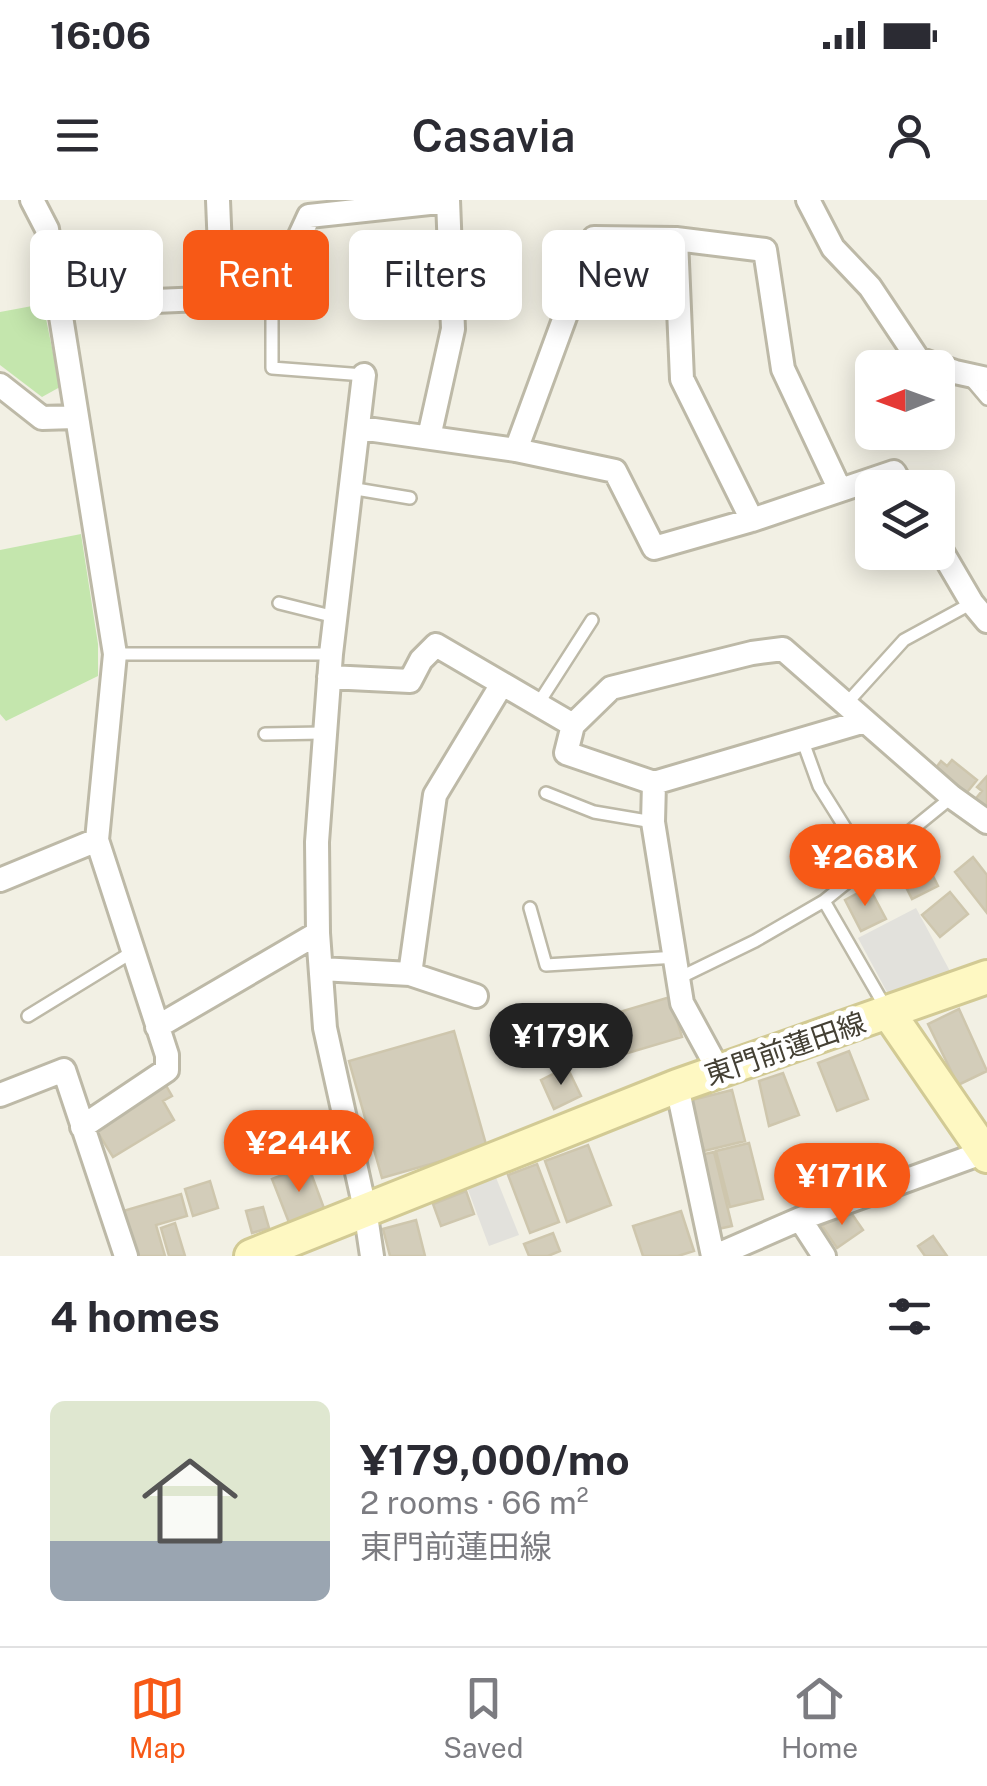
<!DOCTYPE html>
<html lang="en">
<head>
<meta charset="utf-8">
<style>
	:root { --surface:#fff; --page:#f7f7f7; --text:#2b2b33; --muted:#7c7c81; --line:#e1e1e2; --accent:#f75916 }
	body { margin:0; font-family:"Public Sans","Noto Sans JP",sans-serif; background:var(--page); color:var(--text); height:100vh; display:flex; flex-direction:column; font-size:38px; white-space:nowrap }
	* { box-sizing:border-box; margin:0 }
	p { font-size:32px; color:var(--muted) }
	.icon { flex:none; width:55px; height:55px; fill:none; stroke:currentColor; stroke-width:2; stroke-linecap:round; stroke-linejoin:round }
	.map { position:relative; height:1056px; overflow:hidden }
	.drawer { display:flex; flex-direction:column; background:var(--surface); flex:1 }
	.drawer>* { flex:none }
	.banner { position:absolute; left:30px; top:30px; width:928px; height:90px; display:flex; gap:20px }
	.needle { width:65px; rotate:269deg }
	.fabs { position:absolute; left:855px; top:150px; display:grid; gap:20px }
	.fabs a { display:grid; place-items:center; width:100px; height:100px; border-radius:15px; background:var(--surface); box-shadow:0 5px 25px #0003; font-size:50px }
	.price { position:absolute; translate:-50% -85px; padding:0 22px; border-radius:35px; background:var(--accent); color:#fff; font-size:32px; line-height:65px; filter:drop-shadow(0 2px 5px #0008) }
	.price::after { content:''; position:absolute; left:50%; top:60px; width:30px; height:22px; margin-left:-15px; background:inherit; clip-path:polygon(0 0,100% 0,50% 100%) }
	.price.on { background:#222; color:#fff }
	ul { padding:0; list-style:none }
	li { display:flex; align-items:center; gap:30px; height:250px; padding:0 50px }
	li+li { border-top:2px solid var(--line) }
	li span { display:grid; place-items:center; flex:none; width:280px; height:200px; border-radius:15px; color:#555 }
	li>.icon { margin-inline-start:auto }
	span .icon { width:120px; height:120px; fill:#fffc; stroke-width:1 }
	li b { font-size:42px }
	h2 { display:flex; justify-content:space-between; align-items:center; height:120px; padding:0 50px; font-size:42px }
	.pill { padding:0 35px; border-radius:15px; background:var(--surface); box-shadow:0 5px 25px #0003; font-size:35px; line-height:90px }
	.pill.on { background:var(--accent); color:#fff }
	.status { display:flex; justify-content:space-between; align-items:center; height:70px; padding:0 50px; background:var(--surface); direction:ltr }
	.status svg { height:28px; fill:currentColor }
	header { display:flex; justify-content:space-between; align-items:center; height:130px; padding:0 50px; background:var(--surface); font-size:45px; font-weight:600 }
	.tab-bar { display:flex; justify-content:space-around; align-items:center; height:140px; border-top:2px solid var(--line); background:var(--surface); font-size:28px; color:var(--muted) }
	.tab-bar a { display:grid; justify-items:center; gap:5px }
	.tab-bar .on { color:var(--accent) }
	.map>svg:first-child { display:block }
	.green { fill:#c4e6ad }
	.parking { fill:#e2e1dc }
	.building { fill:#d3cdba; stroke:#cec6ad; stroke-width:2.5 }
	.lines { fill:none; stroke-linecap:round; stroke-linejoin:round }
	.lane-casing { stroke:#bdb9a7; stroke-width:16 }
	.street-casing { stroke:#bdb9a7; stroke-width:28 }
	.secondary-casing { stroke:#d2ca94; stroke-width:38 }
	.lane { stroke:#fff; stroke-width:11 }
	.street { stroke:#fff; stroke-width:22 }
	.secondary { stroke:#fef8c2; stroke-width:32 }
	.labels { text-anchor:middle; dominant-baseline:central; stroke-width:10; stroke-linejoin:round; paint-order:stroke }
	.street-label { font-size:28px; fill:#444034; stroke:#fff }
</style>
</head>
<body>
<div class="status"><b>16:06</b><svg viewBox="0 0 49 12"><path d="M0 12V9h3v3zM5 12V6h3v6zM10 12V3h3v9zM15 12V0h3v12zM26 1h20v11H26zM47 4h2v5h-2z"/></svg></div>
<header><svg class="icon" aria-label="menu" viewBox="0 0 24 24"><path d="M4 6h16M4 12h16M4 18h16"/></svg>Casavia<svg class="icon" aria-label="person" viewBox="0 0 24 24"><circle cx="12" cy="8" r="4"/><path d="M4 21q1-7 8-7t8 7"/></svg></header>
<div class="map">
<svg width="987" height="1056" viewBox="0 0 987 1056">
	<rect width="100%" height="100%" fill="#f2f0e4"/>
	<path class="green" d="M43,104L60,187L42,197L0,165V112Z
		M81,334L98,444V476L6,521L0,514V350Z"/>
	<path class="parking" d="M916,708L951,773L888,794L858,738Z
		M495,975L519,1035L489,1046L467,987Z"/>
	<path class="building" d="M952,560L977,580L964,596L935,569L941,561L947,566Z
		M987,576V608L984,606L981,610L972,603L982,591L977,587Z
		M918,646L938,686L912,699L892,659Z
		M973,657L987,675V713L955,672Z
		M869,687L886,719L861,731L845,700Z
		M950,692L968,714L940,737L922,715Z
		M670,797L682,837L628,853L616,813Z
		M959,809L987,871L958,885L928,824Z
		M454,831L487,948L382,978L349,861Z
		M849,851L868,899L837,911L818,863Z
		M567,867L581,896L554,909L541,880Z
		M783,873L799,915L769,926L759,881Z
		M164,882L172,896L163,901L174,920L113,957L93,925Z
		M732,890L745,941L704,951L692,900Z
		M337,930L345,954L312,966L310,959L297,963L291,945Z
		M749,943L763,999L730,1007L716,951Z
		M588,945L611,1005L567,1022L545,961Z
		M714,952L732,1026L718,1029L700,955Z
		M537,964L559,1022L530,1033L508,975Z
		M308,965L325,1011L290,1025L272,979Z
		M810,969L811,982L799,983L797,970Z
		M210,981L218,1008L193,1016L185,989Z
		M466,991L474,1014L441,1026L433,1004Z
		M181,994L187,1016L156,1025L165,1056H136L123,1011Z
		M263,1007L269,1028L252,1033L246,1011Z
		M847,1007L863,1030L837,1048L822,1026Z
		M681,1011L694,1051L678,1056H643L633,1026Z
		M416,1020L425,1056H390L383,1029Z
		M175,1023L185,1056H169L161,1028Z
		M553,1033L560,1051L548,1056H529L524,1044Z
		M933,1036L947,1056H925L918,1046Z"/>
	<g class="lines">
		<g class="lane-casing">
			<path id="lane" d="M272,96V168L364,175
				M970,179L987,199
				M350,288L410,298
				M279,403L335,417
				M115,454H331
				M538,504L592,420
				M846,504L904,440L972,403
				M265,534L323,533
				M802,539L819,586L869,666
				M546,593L594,612L653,622
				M824,701L887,810
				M530,708L546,765L677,757
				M679,778L755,741L824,701L952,597
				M28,816L134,751"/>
		</g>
		<g class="street-casing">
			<path id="street" d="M32,0L47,29L115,454L97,640L167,855V870L82,927
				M218,0L222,99
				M808,0L833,48L870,87L918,159L955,172L987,179
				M676,39L682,179L752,320
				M60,105L272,96L309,16L448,1
				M364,175L331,454L317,642L318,733L325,828L365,1009L372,1056
				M0,185L42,218L75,217
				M360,228L516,250L615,271L654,348L752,320L894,272L903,288
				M429,237L453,129L448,0
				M516,250L594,38L676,39L765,50L783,169L840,290
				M938,345L972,403L987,421
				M329,477L410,481L421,460L436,445L573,525
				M654,583L566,553L573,525L611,488L752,453L783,449L952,597L987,622
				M0,680L97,640
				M321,769L410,774L476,796
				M410,774L435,595L502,484
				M157,827L318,733
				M719,871L682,803L653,622L654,583L865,521
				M677,886L713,1056
				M0,895L64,870L126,1056
				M800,1019L824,1056
				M715,1056L800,1019L987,951"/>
		</g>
		<g class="secondary-casing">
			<path id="secondary" d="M888,812L987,956
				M251,1056L677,886L987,777"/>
		</g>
		<use href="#lane" class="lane"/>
		<use href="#street" class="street"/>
		<use href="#secondary" class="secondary"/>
	</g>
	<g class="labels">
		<g class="street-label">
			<text transform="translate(785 848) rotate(-19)">東門前蓮田線</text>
		</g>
	</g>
</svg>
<div class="fabs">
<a><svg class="needle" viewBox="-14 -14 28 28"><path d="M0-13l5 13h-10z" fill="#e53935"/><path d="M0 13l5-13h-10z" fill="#7c7c81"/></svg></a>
<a><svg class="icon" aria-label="layers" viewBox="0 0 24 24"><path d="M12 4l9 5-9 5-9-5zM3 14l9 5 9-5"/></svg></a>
</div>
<b class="price" style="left:865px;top:709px">¥268K</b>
<b class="price on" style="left:561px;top:888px">¥179K</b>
<b class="price" style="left:299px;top:995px">¥244K</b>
<b class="price" style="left:842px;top:1028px">¥171K</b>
<div class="banner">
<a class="pill">Buy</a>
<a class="pill on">Rent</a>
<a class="pill">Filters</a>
<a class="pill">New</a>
</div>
</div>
<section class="drawer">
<h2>4 homes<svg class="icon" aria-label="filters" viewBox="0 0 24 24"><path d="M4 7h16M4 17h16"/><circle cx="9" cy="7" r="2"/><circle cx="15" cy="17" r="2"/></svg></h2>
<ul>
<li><span style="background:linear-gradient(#dfe7d0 70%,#9aa5b1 0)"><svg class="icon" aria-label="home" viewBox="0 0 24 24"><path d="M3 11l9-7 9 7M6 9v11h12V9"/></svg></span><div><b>¥179,000/mo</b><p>2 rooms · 66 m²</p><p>東門前蓮田線</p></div></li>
</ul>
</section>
<nav class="tab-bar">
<a class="on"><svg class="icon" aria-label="map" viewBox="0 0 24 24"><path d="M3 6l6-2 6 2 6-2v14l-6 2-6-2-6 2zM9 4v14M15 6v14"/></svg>Map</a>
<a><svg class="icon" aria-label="saved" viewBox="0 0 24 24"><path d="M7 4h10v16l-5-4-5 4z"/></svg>Saved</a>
<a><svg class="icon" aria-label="home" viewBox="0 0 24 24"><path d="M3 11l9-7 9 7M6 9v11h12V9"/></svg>Home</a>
</nav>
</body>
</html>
